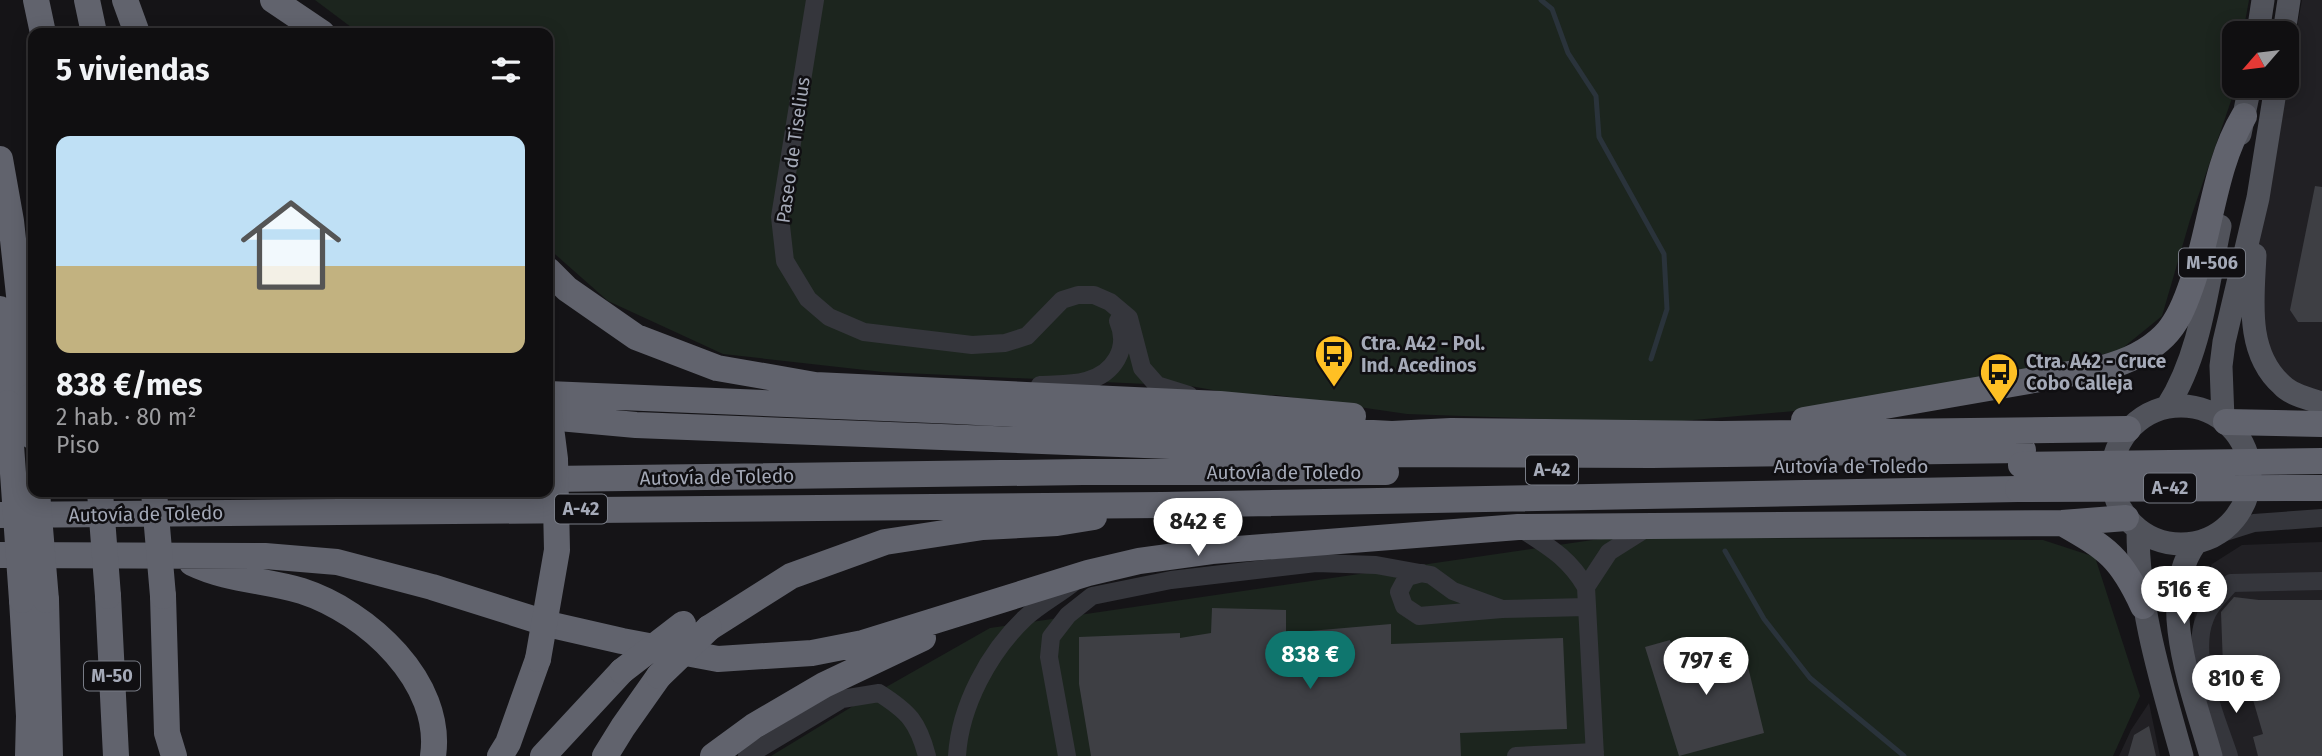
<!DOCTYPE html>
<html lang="es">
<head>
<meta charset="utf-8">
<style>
	:root { --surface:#100f11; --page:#1e1d1f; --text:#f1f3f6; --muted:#9c9c9f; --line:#302f31; --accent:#0f766e }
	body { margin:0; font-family:"Fira Sans",sans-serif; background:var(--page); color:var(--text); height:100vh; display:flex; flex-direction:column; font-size:26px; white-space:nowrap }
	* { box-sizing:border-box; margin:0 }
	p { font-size:23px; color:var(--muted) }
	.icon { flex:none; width:38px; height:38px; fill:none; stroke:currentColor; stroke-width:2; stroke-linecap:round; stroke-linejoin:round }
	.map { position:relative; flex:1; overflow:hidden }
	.drawer { position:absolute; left:28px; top:28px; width:525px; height:469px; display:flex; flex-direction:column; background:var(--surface); border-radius:14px; box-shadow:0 4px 18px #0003,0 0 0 2px var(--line) }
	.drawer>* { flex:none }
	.needle { width:46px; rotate:242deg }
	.fabs { position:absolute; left:2222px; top:21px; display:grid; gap:14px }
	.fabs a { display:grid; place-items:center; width:77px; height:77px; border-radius:14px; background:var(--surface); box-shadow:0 4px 18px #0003,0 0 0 2px var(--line); font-size:35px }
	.price { position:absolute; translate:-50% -60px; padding:0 16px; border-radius:24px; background:#fff; color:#222; font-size:23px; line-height:46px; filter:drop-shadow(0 2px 4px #0008) }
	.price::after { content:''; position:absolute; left:50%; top:42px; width:21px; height:16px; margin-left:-10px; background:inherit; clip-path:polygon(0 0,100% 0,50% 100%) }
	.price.on { background:var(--accent); color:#fff }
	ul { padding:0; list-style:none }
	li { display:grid; align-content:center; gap:14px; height:371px; padding:0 28px }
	li span { display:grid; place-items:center; height:217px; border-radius:14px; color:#555 }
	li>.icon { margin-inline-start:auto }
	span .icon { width:126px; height:126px; fill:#fffc; stroke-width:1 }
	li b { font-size:30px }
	h2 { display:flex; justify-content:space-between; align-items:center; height:84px; padding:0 28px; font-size:30px }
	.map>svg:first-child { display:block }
	.built { fill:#212024 }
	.green { fill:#1c251e }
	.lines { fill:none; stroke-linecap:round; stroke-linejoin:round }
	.stream { stroke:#2a333b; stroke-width:5 }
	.building { fill:#3e3f44 }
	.minor { stroke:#35363c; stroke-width:18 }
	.major { stroke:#51535b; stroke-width:23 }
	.highway { stroke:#61636d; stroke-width:26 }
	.highway-bridge { stroke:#61636d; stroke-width:26 }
	.labels { text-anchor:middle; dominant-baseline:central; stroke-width:5; stroke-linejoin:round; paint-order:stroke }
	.shield { fill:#100f12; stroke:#787c86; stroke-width:2 }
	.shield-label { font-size:18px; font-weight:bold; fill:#a5aab8 }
	.street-label { font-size:19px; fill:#a5aab8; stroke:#100f12 }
	.poi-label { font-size:19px; font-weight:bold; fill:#a5aab8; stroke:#100f12; text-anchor:start }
</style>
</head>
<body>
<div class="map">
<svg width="2322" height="756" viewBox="0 0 2322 756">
	<rect width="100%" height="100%" fill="#151417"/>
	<path class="built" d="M2302,0H2322V403H2302L2243,322Z
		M2322,542V756H2222L2191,655L2197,587L2212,564L2242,545Z
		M2149,703L2160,756H2119L2131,730Z"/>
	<path class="green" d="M315,0H2249L2243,33H2235V82L2232,98L2190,220L2162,316L2119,351L1818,409L1660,423L1407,414L1276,395L1247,396L1190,386L883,372L723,354L608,301L548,248V33H359Z
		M1613,537L2043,540L2095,557L2140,696L2113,756H771L858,703L990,628Z"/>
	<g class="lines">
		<path class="stream" d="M1541,0L1552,9L1568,53L1596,96L1599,137L1664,254L1667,309L1651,359
			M1725,551L1764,619L1810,678L1904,756"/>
	</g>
	<path class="building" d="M2315,186L2322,187V322H2298L2290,310Z
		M2234,597L2259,600H2322V756H2258L2253,737L2263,734L2251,693H2224L2221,612Z
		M1212,608L1286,610V633L1391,624V644L1563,638L1567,729L1460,733L1461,756H1091L1079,684V637L1180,633V638L1211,633Z
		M1670,640L1677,665L1742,642L1764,733L1679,756L1645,647Z
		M2149,726L2156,756H2128L2134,735Z"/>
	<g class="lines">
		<path class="minor" d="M815,0L780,217L785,261L808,299L829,317L864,332L972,345L1005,343L1027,336L1062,300L1078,295H1094L1110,302L1129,318L1142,368L1157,385L1189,395
			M1040,385C1055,384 1072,385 1086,381C1114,374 1130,348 1118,321
			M1520,528C1549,547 1568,557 1586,587L1595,756
			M2216,535L2254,523L2322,518
			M1422,573L1407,577L1399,592L1404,606L1419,616L1502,609L1586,607
			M1586,587L1609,552L1647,528
			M747,756L842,699L879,693C909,712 918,722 927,756
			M957,756C960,706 989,652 1025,618C1039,605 1058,595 1073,583
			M1067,756L1049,657L1051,637L1068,615L1092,596L1171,580L1316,563L1376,565L1431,575L1453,591L1502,609
			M1516,756L1595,752
			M2229,756C2216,717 2189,657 2205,618C2209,605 2223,593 2231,583L2322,581"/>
		<path class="major" d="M2258,33L2263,0
			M2284,33L2289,0
			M2240,134L2250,86
			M2255,255C2253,299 2245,352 2282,385C2291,395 2309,399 2322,403
			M2112 475a69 69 0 1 1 138 0a69 69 0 1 1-138 0Z
			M2167,407C2201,354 2207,287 2220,226
			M2223,419L2221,366L2224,342L2258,198L2276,86
			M2138,530C2138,608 2161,681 2182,756
			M2195,544C2155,600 2194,695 2211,756"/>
		<path class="highway" d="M36,0L43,33
			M87,0L94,33
			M125,0L137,33
			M273,0L322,33
			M0,159L11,221L30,397
			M548,270L567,289L636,337L717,368L815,385L1220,404L1353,416
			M0,309L8,403
			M548,394L957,411L1392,434L1451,431L1721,434L2128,429
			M548,417L636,425L1375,454L1652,455L2023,450
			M1804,420L2103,368C2126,362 2147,353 2164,336C2177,323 2184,306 2190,289C2211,233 2213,168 2244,116
			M2226,422L2322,424
			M548,479L1083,472H1386
			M0,515L1162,505L2018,489
			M2062,523C2108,549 2121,558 2143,606
			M0,555L265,556L337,562L432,587L552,625L622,641L718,659L812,653L863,643L1088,573L1139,561L1212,551L1518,527L2062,523L2126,518
			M192,563C227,580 266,580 302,591C367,612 444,682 433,756
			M108,596L116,756
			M163,596L167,733L174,756
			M22,600L29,716L28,756
			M46,600L50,756
			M709,628L791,576L885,542L983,527L1057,523L1094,517
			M500,756L508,743L538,659
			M543,756L622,671
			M605,756L623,727L659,676
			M713,756L754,726L824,685L923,638"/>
		<path class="highway-bridge" d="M30,397L33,437
			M8,403L22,600
			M2021,465L2322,461
			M2018,489L2322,488
			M37,492L46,600
			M100,492L108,596
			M154,492L163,596
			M538,659L557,550L555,459L548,404
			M622,671L683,624
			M659,676L709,628"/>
	</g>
	<defs>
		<g id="bus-pin" transform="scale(2.0125)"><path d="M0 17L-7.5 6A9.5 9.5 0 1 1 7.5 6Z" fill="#ffc024" stroke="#100f12"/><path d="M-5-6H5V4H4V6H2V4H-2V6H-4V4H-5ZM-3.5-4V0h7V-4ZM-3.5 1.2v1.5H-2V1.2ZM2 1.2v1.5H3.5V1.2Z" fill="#111"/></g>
	</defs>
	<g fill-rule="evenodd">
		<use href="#bus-pin" x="1334" y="354"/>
		<use href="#bus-pin" x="1999" y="372"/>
	</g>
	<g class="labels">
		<g class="shield">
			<rect x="2179" y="248.5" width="66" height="29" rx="5"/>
			<rect x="1526" y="455.5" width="52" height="29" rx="5"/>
			<rect x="2144" y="473.5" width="52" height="29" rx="5"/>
			<rect x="555" y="494.5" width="52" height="29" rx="5"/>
			<rect x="84" y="661.5" width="56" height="29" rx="5"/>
		</g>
		<g class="shield-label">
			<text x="2212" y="263">M-506</text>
			<text x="1552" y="470">A-42</text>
			<text x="2170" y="488">A-42</text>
			<text x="581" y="509">A-42</text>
			<text x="112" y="676">M-50</text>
		</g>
		<g class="street-label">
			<text transform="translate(793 150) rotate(-82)">Paseo de Tiselius</text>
			<text x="1851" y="466">Autovía de Toledo</text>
			<text x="1284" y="472">Autovía de Toledo</text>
			<text transform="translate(717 477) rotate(-1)">Autovía de Toledo</text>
			<text transform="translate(146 514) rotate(-1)">Autovía de Toledo</text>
		</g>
		<g class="poi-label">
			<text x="1361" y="343">Ctra. A42 - Pol.<tspan x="1361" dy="22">Ind. Acedinos</tspan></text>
			<text x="2026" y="361">Ctra. A42 - Cruce<tspan x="2026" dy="22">Cobo Calleja</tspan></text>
		</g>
	</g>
</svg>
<div class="fabs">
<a><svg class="needle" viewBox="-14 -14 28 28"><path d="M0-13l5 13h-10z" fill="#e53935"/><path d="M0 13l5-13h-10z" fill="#9c9c9f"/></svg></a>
</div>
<b class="price" style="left:1198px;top:558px">842 €</b>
<b class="price" style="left:2184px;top:626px">516 €</b>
<b class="price on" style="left:1310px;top:691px">838 €</b>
<b class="price" style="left:1706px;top:697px">797 €</b>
<b class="price" style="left:2236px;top:715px">810 €</b>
<section class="drawer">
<h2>5 viviendas<svg class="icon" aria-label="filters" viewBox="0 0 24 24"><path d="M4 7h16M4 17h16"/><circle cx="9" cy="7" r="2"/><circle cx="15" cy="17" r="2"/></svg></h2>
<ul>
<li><span style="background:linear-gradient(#bfe0f5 60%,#c2b280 0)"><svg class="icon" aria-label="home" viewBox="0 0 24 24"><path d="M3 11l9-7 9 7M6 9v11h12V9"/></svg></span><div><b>838 €/mes</b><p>2 hab. · 80 m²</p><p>Piso</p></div></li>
</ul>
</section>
</div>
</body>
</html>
